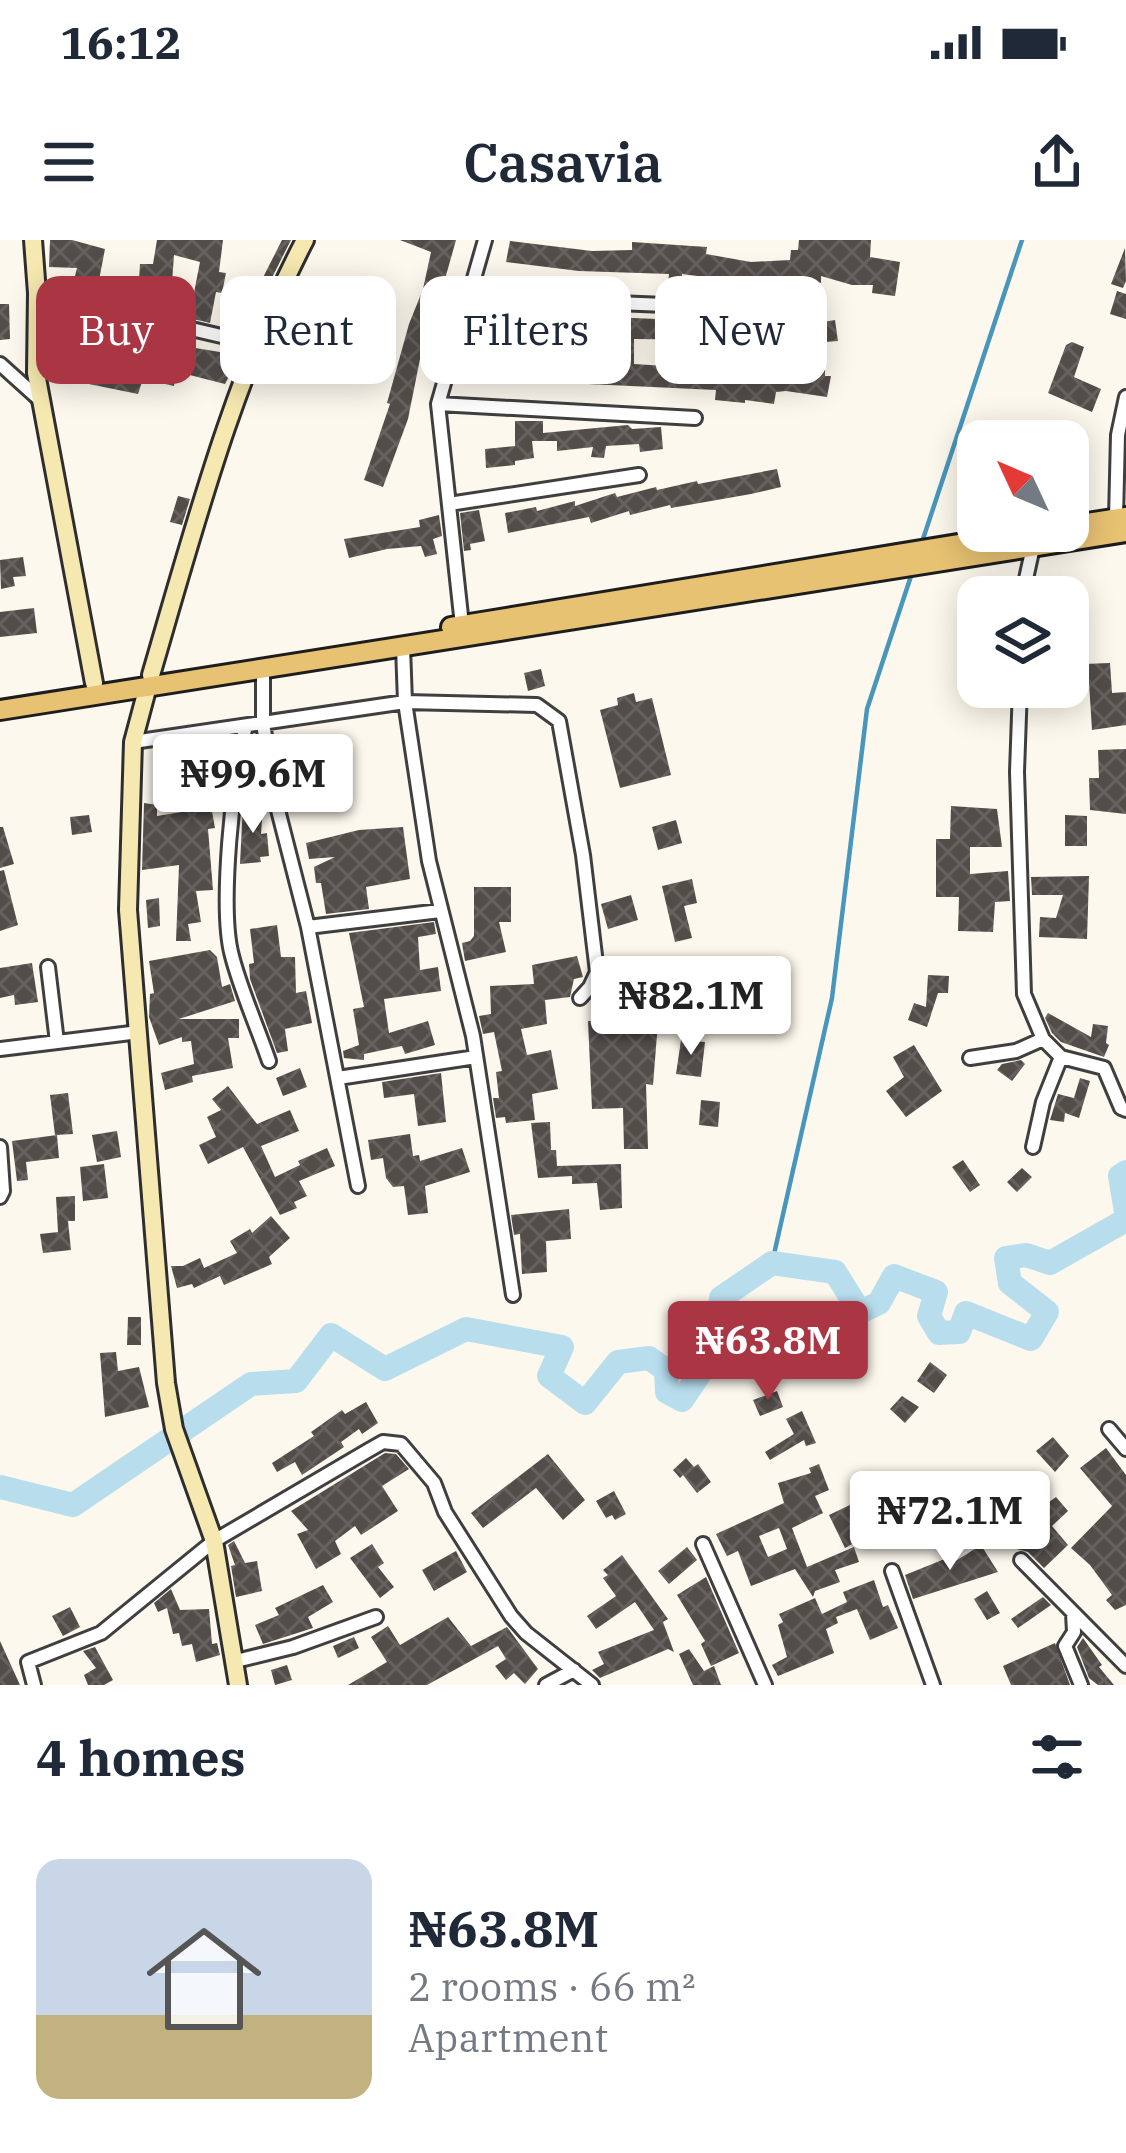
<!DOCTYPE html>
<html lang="en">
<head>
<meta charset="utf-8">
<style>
	:root { --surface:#fff; --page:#f6f6f7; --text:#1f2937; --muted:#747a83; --accent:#aa3644 }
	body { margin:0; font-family:"IBM Plex Serif",serif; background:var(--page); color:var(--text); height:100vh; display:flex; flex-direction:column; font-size:45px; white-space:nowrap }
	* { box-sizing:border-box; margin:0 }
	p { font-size:39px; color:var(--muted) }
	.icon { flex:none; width:66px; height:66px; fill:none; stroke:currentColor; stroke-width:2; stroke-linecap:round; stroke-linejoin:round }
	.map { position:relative; height:1445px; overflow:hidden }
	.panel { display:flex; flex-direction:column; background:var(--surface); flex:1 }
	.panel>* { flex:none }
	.guide { position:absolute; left:36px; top:36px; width:1056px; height:108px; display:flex; gap:24px }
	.needle { width:78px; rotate:314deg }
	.controls { position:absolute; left:957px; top:180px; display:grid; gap:24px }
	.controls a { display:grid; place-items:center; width:132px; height:132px; border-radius:24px; background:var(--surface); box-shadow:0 6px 30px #0003; font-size:60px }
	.price { position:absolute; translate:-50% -102px; padding:0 27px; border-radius:12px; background:#fff; color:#222; font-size:39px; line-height:78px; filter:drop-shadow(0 3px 6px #0008) }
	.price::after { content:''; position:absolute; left:50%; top:72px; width:36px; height:27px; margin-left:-18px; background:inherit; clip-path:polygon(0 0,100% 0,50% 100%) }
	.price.active { background:var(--accent); color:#fff }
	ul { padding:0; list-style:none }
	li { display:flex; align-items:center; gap:36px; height:300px; padding:0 36px }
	li span { display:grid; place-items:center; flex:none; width:336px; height:240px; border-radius:24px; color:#555 }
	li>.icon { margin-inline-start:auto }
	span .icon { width:144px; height:144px; fill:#fffc; stroke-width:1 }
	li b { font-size:51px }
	h2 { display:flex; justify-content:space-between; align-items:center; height:144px; padding:0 36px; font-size:51px }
	.tag { padding:0 42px; border-radius:24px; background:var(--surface); box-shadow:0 6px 30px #0003; font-size:42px; line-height:108px }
	.tag.active { background:var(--accent); color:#fff }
	.status { display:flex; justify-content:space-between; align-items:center; height:84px; padding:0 60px; background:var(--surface); direction:ltr }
	.status svg { height:33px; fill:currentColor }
	header { display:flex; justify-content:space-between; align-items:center; height:156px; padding:0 36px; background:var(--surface); font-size:54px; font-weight:600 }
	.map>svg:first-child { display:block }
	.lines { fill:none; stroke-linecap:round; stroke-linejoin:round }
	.stream { stroke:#4896bb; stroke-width:4.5 }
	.river { stroke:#b8deee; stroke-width:24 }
	.building { fill:url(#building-cross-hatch); fill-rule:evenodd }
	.street-casing { stroke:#3f3f3f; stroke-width:18 }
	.secondary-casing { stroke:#2e2e2e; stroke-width:22 }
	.primary-casing { stroke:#1d1d1d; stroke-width:24 }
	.street { stroke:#fff; stroke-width:12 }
	.secondary { stroke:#f5e8b0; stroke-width:16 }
	.primary { stroke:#e7c273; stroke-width:18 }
</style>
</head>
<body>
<div class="status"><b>16:12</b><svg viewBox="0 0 49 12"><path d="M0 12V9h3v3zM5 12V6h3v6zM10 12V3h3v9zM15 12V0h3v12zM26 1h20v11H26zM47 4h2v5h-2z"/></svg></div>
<header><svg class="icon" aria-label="menu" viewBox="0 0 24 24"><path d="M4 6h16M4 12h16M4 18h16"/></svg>Casavia<svg class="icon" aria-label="share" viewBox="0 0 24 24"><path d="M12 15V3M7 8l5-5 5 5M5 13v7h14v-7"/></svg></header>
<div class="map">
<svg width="1126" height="1445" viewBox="0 0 1126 1445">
	<defs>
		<pattern id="building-cross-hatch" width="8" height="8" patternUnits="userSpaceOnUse" patternTransform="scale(3)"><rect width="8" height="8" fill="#534d4a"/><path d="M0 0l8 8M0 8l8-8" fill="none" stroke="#676260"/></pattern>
	</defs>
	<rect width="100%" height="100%" fill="#fdf8ed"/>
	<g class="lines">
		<path class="stream" d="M922,302L1022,0
			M772,1023L832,758L867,469L913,330"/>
		<path class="river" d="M1126,932L1120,936L1126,972
			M0,1247L73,1265L251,1144L296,1141L331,1095L385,1129L466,1089L562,1107L549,1136L585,1163L618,1122L649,1118L666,1130L667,1152L682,1160L717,1108L721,1058L772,1023L835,1032L860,1072L879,1063L894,1036L936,1052L929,1076L939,1093L959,1092L966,1073L1031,1099L1047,1072L1010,1043L1006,1018L1026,1015L1050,1023L1126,980"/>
	</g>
	<path class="building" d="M50,0H72L105,9L99,40L75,36L77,28L49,27Z
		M157,0H223L219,32L226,33L222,53L216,52L210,83L189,78L200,22L174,15L171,56L138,55L140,24H153Z
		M282,0H291L247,87L240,83Z
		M400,0H456L438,64L424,99L408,179L383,247L364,240L390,164L387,163L409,84L423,49L431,12Z
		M799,0H871L870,17L900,22L895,56L872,53L873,45H852L821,36V43L751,42V36L729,40L682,34L681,45H668L669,34L579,31L506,22L510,1L592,11L632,10V2L707,7L706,14L751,22L790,20L791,10H798Z
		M1125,8L1126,41L1123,48L1111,44Z
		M1117,51L1126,54V79L1110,74Z
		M0,64H9L10,99L0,100Z
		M480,72L757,83L797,81V86L835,80L838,101L825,102V136H831L827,157L786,151L776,152L774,164L745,160V163L715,160L716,150L502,140L473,135ZM492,93L519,95V119L490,116ZM532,95H559V120L532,119ZM634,99L718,100L716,129L634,124Z
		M88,80L87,88L118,91L117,98L153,109L155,100L169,103L167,133L176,134L174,146L143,139L138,154L79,142L81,125L73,124L76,108L71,107L67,81Z
		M1072,102L1084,107L1074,137L1101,149L1092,172L1048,153L1066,105Z
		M183,106L226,113L228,109L240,115L225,144L178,132Z
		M515,181H543V193L628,185L632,189L661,187L663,209L640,212L639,204L606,206L604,218L591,217L593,207L557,211V201H532L534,218L515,221V225L486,228L485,209L515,206Z
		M777,229L781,247L751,254L671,268L670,265L630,275L629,271L591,283L589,277L508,293L505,273L536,267L537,271L575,261V266L615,253L617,257L656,247L657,250L697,241L698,244Z
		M178,256L190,259L182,285L170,282Z
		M479,270L485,301L470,304L471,310L464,311L460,273Z
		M439,275L442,296L433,299L437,314L425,317L421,306L387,309L349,318L344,299L420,287L419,280Z
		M23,317L26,336L13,337L15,346L1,349L0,320Z
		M34,368L37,393L0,397V372Z
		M1080,380L1083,424L1110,423L1112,453L1126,452V485L1092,490L1089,443L1068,444V382Z
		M541,429L545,446L528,451L524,433Z
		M634,453L636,462L652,458L671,535L620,548L600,470L618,465L617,458Z
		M324,494L329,517L304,523L301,510L309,508L307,498Z
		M1126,509V574L1090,570L1089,538H1099L1098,510Z
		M200,510H226L221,561L210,560L215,588L208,589L213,650L196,651L201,682L188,684L191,701H176L179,625L142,630L144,563L157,565V576L194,570Z
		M243,564L263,566L261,594L267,593L269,616L260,617L261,622L240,624Z
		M951,566L997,569L1002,607H970V634L1008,631L1010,661L995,662L993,692L958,691L959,657H936V599H950Z
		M89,575L92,592L72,595L70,577Z
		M1065,575L1087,576V606H1065Z
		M676,580L682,603L658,610L652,587Z
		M0,587H3L14,624L0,628Z
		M403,587L410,639L366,647L369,669L326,674L321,643H316L314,627L335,617L309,619L306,603L359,590Z
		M4,630L18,685L0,691V631Z
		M1089,636L1087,699L1039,697L1040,677L1056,678L1063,655H1032L1031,637Z
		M692,639L697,663L684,666L692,698L675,702L662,646Z
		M474,647H511V682H499L506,712L465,721L462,703L470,701L474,696Z
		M631,655L638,680L608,689L601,664Z
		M159,658L160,686L148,688L146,660Z
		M434,682L436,694L418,697L420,730L438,727L441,751L384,759L389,793L428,781L435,805L405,814L402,806L364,814V820L344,818L343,811L359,805L353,769L364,767L349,693Z
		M277,685L281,717H295L296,753L306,751L312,783L285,789L288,811L277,813L250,739L249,724L254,723L250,689Z
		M210,710L217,717L222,747L230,744L235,761L179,779H239V798H228L233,828L192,836L193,842L165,850L161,833L194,824L191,801L182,802V797L159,805L149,777L150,754L154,753L149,721Z
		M577,716L583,737L574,739L570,757L545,760L547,784L521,789L527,815L551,810L558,849L532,854L535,880L506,883L505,877L496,878L493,858H499L496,832L502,831L494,792L483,794L479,776L491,774L490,746L534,744L532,725Z
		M32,723L38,762L15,765L14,755L0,758V728Z
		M928,735L949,736L948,753H938L927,787L908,780L914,763L926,767Z
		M617,737H654L653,782H658L653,845L646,844L648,909H624L623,868L592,869L588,781L616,780Z
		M1048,773L1091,797L1093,784L1108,786L1106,803L1109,805L1104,817L1061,802L1052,793L1045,778Z
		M681,800L705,802L701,837L676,834Z
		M914,805L942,851L906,877L886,851L904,837L893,817Z
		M1021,820L1025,824L1012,841L997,830L1002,824Z
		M300,828L307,847L283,856L276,838Z
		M441,833L446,882L418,886L414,854L384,858L382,842Z
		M1080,838L1090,841L1079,878L1065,873L1064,882L1050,880L1058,854L1074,858Z
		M228,846L257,884L290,870L299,891L261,906L275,937L300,925L298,921L327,908L335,926L299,941L307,956L294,962L297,968L280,975L243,907L208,924L199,905L216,897L207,877L221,870L212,859Z
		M68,853L73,894L55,895L50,855Z
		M701,860L720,862L718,887L699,885Z
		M550,882L551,910H556L557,926L621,924L622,968L600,970L597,943L572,944V936L538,938L531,883Z
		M117,891L121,917L97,922L92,895Z
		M410,894L413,916L419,915L420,921L462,908L470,932L425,946L428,973L408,975L404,946L393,947L386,938L383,918L371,920L368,900Z
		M57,895L59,918L26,922L28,940L17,941L12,901Z
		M963,920L980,945L970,952L952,927Z
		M104,924L108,958L83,961L80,927Z
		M1022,928L1032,937L1017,952L1007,942Z
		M75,956V981H68L71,1010L43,1013L40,994L58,992L56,957Z
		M569,969L571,999L546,1001L547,1032L522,1034L520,994L514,995L511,975Z
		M271,976L290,998L269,1017L272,1024L224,1045L220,1036L194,1048L192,1044L177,1048L171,1026H183L200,1018L204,1028L237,1013L230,1001L250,989L252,993Z
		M128,1077H141V1105H127Z
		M116,1112L118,1131L139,1127L149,1167L105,1177L100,1113Z
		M930,1122L947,1135L934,1153L917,1141Z
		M777,1151L783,1167L760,1176L753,1160Z
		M902,1156L919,1167L905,1183L890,1169Z
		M366,1162L378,1183L362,1194L359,1189L341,1202L344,1207L302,1235L295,1222L277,1232L272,1223L314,1196L311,1192L342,1170L345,1174Z
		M802,1171L816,1203L806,1206L804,1200L770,1220L765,1212L794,1194L786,1179Z
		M1053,1197L1069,1216L1055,1232L1036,1211Z
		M1106,1208L1126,1235V1365L1115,1370L1106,1360L1112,1355L1090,1325L1071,1308L1112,1266L1080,1228Z
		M385,1213L396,1214L409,1229L382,1246L398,1271L361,1295L355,1286L335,1301L341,1314L316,1329L297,1294L308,1290L291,1271Z
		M548,1214L585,1260L563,1280L536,1248L483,1288L471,1273Z
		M686,1218L694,1227L698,1224L711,1242L697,1253L683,1235L680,1238L673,1230Z
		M819,1224L829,1250L815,1256L823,1273L792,1288L807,1327L854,1307L859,1322L835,1330L840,1342L815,1351L813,1357L795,1329L751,1346L738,1311L727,1316L716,1294L784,1263L778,1243L811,1233L809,1228ZM779,1288L787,1309L768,1317L759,1296Z
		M614,1251L626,1274L615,1280L612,1275L606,1278L596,1261Z
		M1056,1257L1068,1271L1052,1286L1068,1305L1044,1328L1028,1312L1016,1309L1000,1289L1012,1279L1017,1285Z
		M854,1263L866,1289L855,1294L858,1301L845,1308L829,1275Z
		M234,1301L245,1323L257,1321L262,1351L236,1357L231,1326L235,1325L228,1305Z
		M372,1304L384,1323L378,1327L394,1347L380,1358L350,1318Z
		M981,1305L998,1332L913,1359L905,1335L952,1316L954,1322Z
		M687,1307L697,1320L669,1344L658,1331Z
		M456,1311L467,1332L434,1351L422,1330Z
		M622,1315L668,1379L663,1382L674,1412L668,1409L600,1438L592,1430L604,1424L598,1412L654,1390L635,1362L596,1389L587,1376L616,1356L603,1338L608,1335L603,1330Z
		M706,1337L739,1413L711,1426L701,1404L705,1401L677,1355Z
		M874,1340L883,1367L888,1365L898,1388L870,1400L857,1369L836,1377L838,1383L826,1389L834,1413L778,1436L772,1425L787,1417L778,1385L783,1382L779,1374L815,1358L822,1374L847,1362L843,1352Z
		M323,1345L333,1362L308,1377L313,1388L263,1404L255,1385L279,1375L275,1368Z
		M171,1349L180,1370L209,1369L212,1404L217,1403L220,1415L196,1422L192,1404L182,1406L179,1393L173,1394L167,1368L158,1372L154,1363Z
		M987,1351L1000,1373L987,1380L974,1359Z
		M1043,1357L1051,1365L1018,1388L1011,1379Z
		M70,1367L80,1387L63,1396L52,1376Z
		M448,1377L471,1406L507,1387L538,1429L525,1444L514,1433L506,1440L495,1426L506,1419L498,1406L427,1445H348L387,1422L371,1397L388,1386L400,1405Z
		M354,1397L359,1408L338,1418L333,1406Z
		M1083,1398L1102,1425L1099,1427L1114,1445H1098L1089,1438L1077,1407Z
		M0,1401L20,1445H0Z
		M1055,1403L1070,1445H1011L1003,1426Z
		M95,1407L113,1440L104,1445H88L84,1435L96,1428L83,1411Z
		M689,1409L704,1431L714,1426L721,1445H693L679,1414Z
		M287,1425L292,1440L275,1445L271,1430Z"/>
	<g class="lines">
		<g class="street-casing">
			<path id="street" d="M470,51L616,63L791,70
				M37,53L260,105
				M0,124L39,159
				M438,164L695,178
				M449,264L639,235
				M1116,278L1118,195L1126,157
				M1022,357L1033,307
				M462,385L438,164L485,0
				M403,407L405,462L429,621L473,796L513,1055
				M263,428V484L277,566L308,687L358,946
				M1020,447L1017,532L1024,754L1043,799L1061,817L1043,862L1033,907
				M246,486C233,534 219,669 232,716C241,751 257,786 269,821
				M133,502L405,462L537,465L559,481L583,615L597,732L590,747L580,758
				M308,687L440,671
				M48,727L57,802
				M0,809L139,792
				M1061,817L1104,828L1121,868L1126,870
				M970,818L1016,811L1043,799
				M338,838L476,817
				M0,907L3,951L0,957
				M1109,1189L1126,1209
				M703,1304L765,1445
				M1021,1320L1126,1426
				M892,1331L933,1445
				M1073,1373L1074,1392L1065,1406L1081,1445
				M236,1421L293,1407L376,1377
				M34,1445L28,1422L101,1393L214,1301L369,1210L383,1202L401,1204L434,1243L445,1272L511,1376L526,1393L592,1445
				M546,1445L574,1430"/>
		</g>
		<g class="secondary-casing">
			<path id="secondary" d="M33,0L37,53L36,133L94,443
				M151,435C194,288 234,136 305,0
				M148,446L133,502L128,670L166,1143L174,1189L214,1301L238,1445"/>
		</g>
		<g class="primary-casing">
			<path id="primary" d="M1068,286L1126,277
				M451,387L1038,291
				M0,470L1126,292"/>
		</g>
		<use href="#street" class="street"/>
		<use href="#secondary" class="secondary"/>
		<use href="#primary" class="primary"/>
	</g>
</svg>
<div class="controls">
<a><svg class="needle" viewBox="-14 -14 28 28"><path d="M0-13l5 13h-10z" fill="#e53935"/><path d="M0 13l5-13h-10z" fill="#747a83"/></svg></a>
<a><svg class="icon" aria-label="layers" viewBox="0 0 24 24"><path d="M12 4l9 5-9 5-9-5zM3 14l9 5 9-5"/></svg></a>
</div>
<b class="price" style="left:253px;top:596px">₦99.6M</b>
<b class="price" style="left:691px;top:818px">₦82.1M</b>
<b class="price active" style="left:768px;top:1163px">₦63.8M</b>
<b class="price" style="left:950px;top:1333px">₦72.1M</b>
<div class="guide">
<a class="tag active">Buy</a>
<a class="tag">Rent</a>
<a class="tag">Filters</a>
<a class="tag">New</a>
</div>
</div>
<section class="panel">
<h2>4 homes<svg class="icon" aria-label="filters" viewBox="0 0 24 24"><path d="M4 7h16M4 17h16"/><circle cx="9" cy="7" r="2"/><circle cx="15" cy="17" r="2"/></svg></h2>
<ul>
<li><span style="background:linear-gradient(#c9d6e8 65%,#c2b280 0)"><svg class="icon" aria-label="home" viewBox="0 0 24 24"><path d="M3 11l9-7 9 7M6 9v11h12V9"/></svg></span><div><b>₦63.8M</b><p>2 rooms · 66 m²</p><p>Apartment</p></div></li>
</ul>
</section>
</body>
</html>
